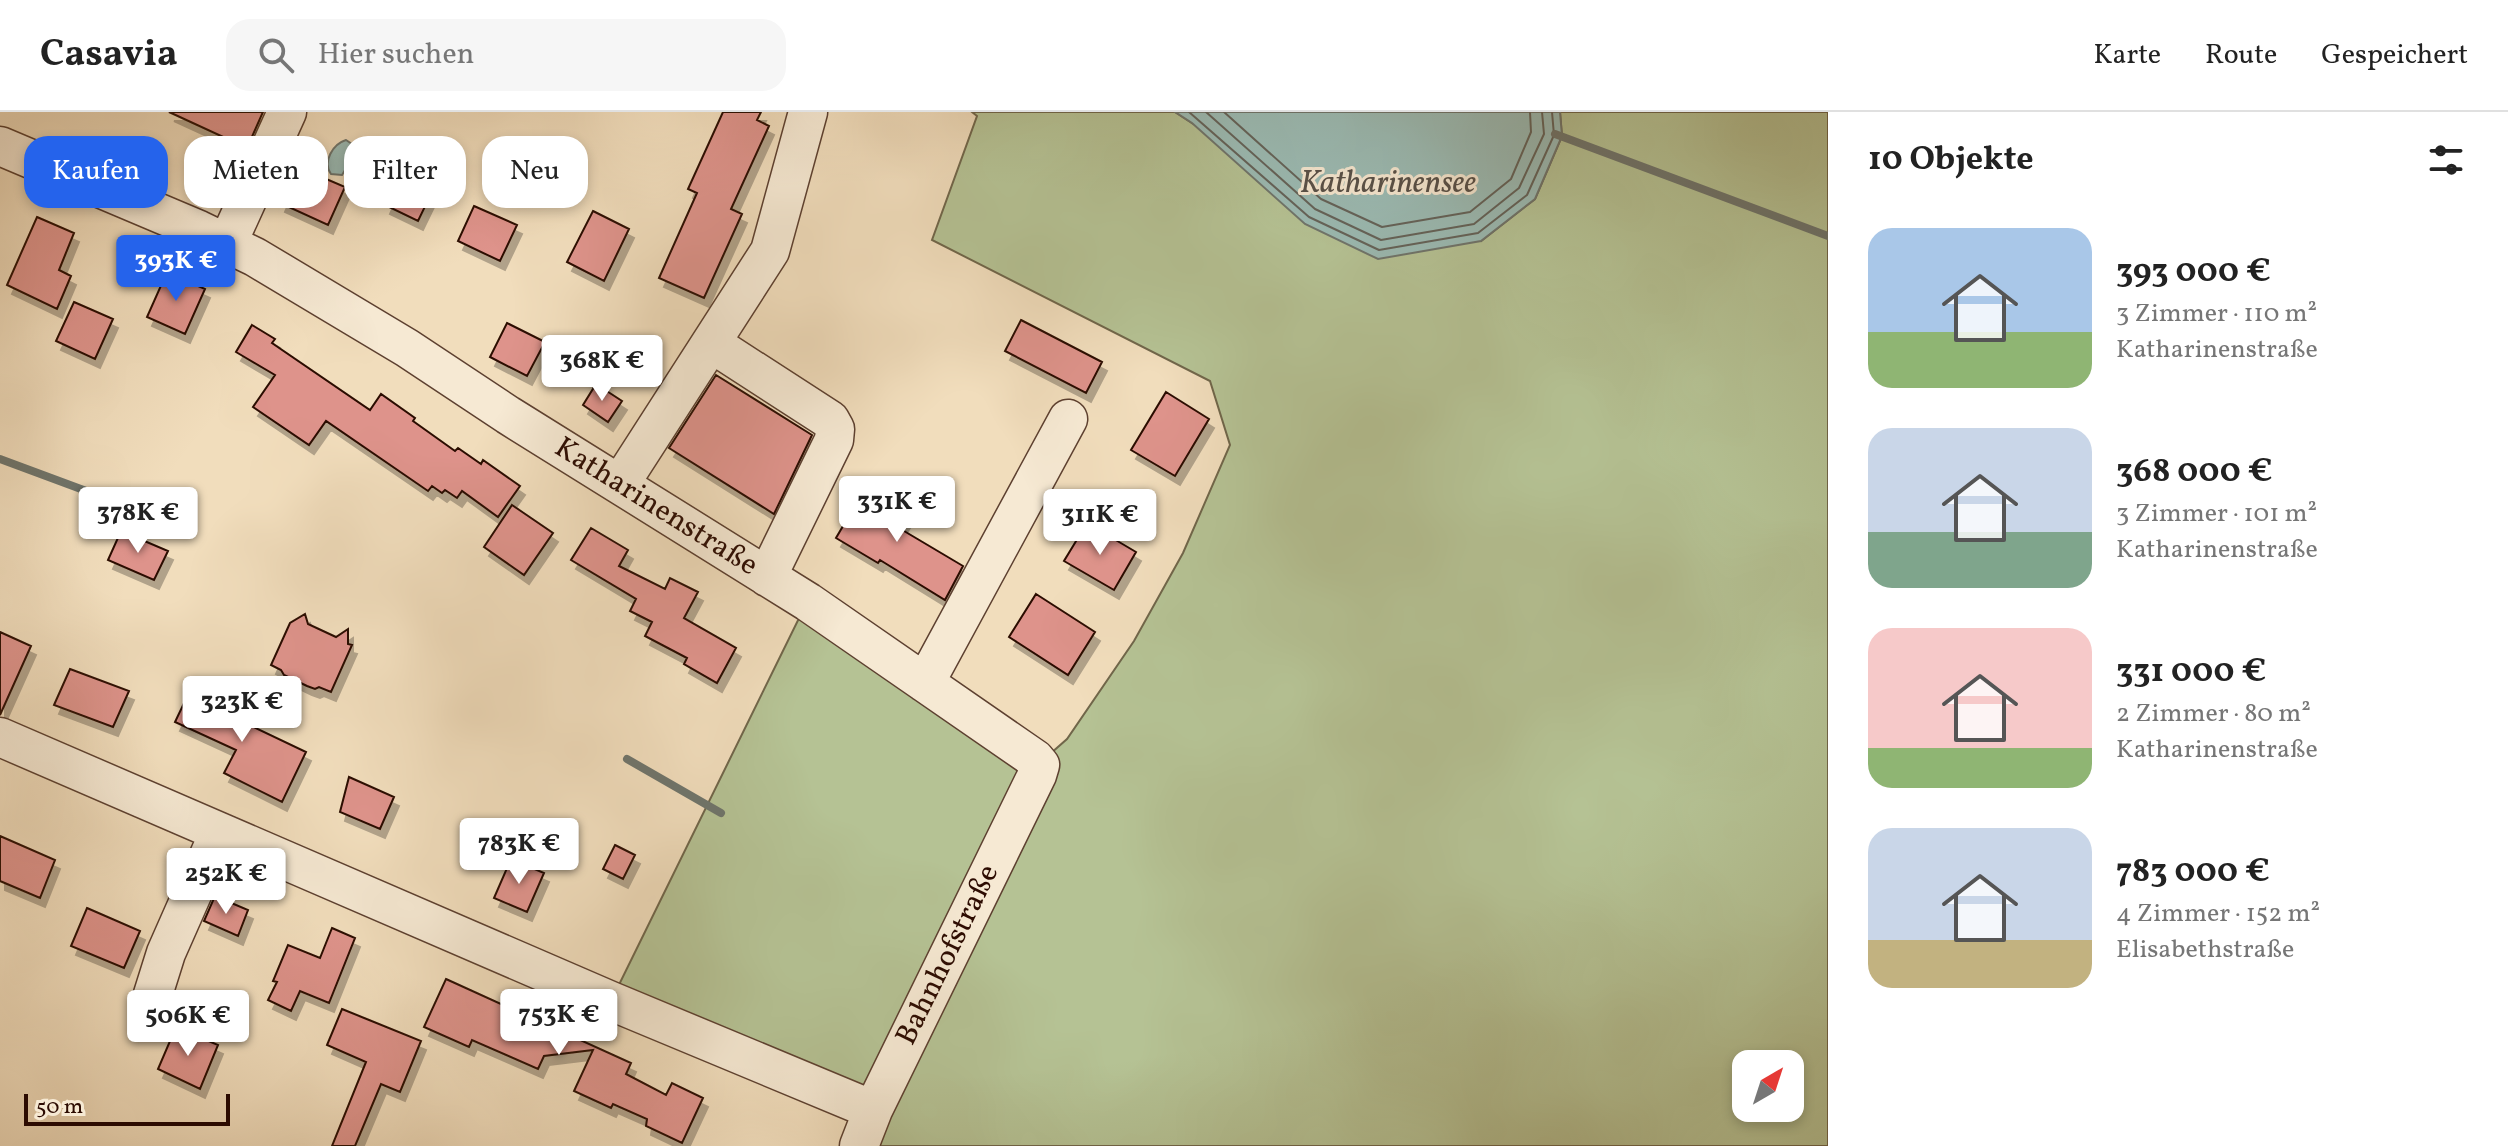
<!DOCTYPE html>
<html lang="de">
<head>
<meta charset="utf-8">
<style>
	:root { --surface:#fff; --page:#f6f6f6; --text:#222; --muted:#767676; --line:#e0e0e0; --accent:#2563eb }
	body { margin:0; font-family:Vollkorn,serif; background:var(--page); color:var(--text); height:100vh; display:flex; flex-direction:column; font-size:30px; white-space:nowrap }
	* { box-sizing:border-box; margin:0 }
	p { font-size:26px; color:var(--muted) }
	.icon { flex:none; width:44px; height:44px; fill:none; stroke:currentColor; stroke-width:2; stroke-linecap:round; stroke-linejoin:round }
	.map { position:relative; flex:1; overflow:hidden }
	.panel { display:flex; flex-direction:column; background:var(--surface); width:680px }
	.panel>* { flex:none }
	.top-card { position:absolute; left:24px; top:24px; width:760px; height:72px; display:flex; gap:16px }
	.needle { width:52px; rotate:39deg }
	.buttons { position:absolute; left:1732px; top:938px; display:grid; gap:16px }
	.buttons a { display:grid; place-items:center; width:72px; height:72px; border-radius:16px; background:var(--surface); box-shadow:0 4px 12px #0003; font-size:40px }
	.scale { position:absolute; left:24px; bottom:20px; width:206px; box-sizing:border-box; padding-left:8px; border:4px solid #2c0b01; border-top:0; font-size:22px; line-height:28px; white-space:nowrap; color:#2c0b01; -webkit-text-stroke:6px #f6e9d3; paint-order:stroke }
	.price { position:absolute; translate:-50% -68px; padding:0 18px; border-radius:8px; background:#fff; color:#222; font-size:26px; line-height:52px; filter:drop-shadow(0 2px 4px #0008) }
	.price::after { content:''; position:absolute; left:50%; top:48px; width:24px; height:18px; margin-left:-12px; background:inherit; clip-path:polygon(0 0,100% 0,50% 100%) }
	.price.selected { background:var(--accent); color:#fff }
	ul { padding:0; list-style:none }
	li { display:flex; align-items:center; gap:24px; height:200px; padding:0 40px }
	li span { display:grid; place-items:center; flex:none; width:224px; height:160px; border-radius:24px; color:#555 }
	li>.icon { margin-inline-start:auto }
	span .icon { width:96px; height:96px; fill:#fffc; stroke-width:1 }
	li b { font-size:34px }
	h2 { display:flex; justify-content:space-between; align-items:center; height:96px; padding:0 40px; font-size:34px }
	.pill { padding:0 28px; border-radius:24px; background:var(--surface); box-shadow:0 4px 12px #0003; font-size:28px; line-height:72px }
	.pill.selected { background:var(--accent); color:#fff }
	header { display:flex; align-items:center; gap:48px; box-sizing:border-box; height:112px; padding:0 40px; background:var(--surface); border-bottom:2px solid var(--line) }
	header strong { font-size:38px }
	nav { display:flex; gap:44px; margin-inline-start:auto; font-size:28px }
	.search { width:560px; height:72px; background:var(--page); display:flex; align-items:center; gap:20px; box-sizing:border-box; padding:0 28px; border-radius:24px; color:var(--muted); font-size:30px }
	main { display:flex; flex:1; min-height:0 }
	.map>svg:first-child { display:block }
	.green { fill:#b5c294; stroke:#70664a; stroke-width:2; fill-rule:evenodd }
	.water { fill:#9bbbb4; stroke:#6f756c; stroke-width:2 }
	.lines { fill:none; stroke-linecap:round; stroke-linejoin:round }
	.shore { stroke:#64635a; stroke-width:2 }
	.stream { stroke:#6f756c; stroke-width:8 }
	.building { fill:#de938b; stroke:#2c0b01; stroke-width:2; filter:url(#shadow) }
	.minor-casing { stroke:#5d4030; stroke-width:41 }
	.minor { stroke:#f6e9d3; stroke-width:38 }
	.labels { text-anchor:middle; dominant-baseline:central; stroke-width:6; stroke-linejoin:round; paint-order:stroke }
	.street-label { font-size:30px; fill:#2c0b01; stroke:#f6e9d3 }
	.water-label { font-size:32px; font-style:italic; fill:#585149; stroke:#f6e9d3 }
</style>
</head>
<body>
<header>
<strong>Casavia</strong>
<div class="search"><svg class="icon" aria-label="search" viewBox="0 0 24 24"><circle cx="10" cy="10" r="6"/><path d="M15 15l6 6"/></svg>Hier suchen</div>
<nav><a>Karte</a><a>Route</a><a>Gespeichert</a></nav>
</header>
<main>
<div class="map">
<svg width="1828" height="1034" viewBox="0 0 1828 1034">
	<defs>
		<filter id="shadow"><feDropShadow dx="5" dy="9" stdDeviation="0" flood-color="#0004"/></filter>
	</defs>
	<rect width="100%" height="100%" fill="#f1ddbc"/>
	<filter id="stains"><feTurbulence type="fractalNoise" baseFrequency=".0025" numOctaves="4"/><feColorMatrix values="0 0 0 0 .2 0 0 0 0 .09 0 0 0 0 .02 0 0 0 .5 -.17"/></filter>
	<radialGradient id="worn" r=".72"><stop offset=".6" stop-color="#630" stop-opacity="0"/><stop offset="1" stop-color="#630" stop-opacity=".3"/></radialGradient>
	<path class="green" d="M972,0H1175L1192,11L1481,129L1535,87L1562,24L1560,0H1828V1034H857L872,998L611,889L806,492L1042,649L1067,627L1134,529L1183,441L1230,333L1210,269L932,128L977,4ZM1746,952H1790V996H1746Z"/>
	<path class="water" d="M1175,0H1560L1562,24L1535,87L1481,129L1378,147L1305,112L1192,11Z
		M346,28L355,34V42L342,63L331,62C322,50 333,32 346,28Z"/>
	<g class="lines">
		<path class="shore" d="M1189,0L1309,105L1379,138L1478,121L1527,83L1554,23L1552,0
			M1206,0L1315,97L1381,128L1474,112L1519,76L1544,22L1542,0
			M1224,0L1321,87L1382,115L1470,100L1511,67L1531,20L1530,0"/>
		<path class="stream" d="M1555,22L1828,124
			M0,347L124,393
			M627,647L721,701"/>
	</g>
	<path class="building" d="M169,0H263L247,36Z
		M723,0H761L757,8L769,14L731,97L742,102L704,186L659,166L697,81L688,77Z
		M296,54L345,75L328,113L280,91Z
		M399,62L433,78L418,109L385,93Z
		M474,94L517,113L500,149L458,129Z
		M593,99L629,117L604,169L567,150Z
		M37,105L74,121L59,158L71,164L57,197L7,173Z
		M167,160L205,177L185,222L147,205Z
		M74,190L113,207L95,247L56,229Z
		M1021,208L1102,250L1086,281L1005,239Z
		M507,211L545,230L527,264L490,245Z
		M252,213L275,227L272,231L370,298L381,282L415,306L413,309L455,339L458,336L481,352L483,348L520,374L498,405L462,379L457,386L445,378L442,381L432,374L428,379L326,309L309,333L253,295L275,263L236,240Z
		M716,263L812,323L774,402L669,336Z
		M596,272L622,289L608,310L583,293Z
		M1166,280L1209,307L1175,364L1131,338Z
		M866,375L909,401L899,416L963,454L945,488L880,448L878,451L836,426Z
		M512,393L553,421L524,463L484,435Z
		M1087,411L1136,440L1114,478L1064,449Z
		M591,416L628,438L619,454L665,477L670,466L698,480L684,506L736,536L717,571L684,552L687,546L645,524L652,510L630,499L636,487L571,448Z
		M121,419L168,439L154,468L108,448Z
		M1036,482L1095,520L1068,563L1009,525Z
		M305,502L308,512L336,525L348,517V532L352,533L331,580L319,575L315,577L307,574L284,563L281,558L271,553L290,511Z
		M0,520L31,534L0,603Z
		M70,557L129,579L113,615L54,593Z
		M195,568L224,582L218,598L306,640L282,690L224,661L236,638L175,610Z
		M349,665L394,685L380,717L340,700Z
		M0,724L55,748L40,786L0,769Z
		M615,733L635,743L623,767L603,757Z
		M511,747L544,761L527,800L494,786Z
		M215,784L248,798L238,824L204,809Z
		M87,796L140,819L124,856L71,834Z
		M332,816L355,826L329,891L300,879L291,899L268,888L277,870L273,869L288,833L320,846Z
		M446,867L631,951L626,962L666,983L672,971L703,986L682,1031L646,1014L647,1007L613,992L611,996L574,979L593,938L544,944L538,957L472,928L469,935L424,915Z
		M342,897L421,929L400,980L381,972L355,1034H332L366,950L327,933Z
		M176,915L218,933L200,977L158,957Z"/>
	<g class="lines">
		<g class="minor-casing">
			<path id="minor" d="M0,34L199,118L255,145L407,236L508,303L808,490L1035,647L1040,653L1037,663L873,998L859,1034
				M228,130L287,0
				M711,231L830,308L835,317L834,328L767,465
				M620,372L770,139L808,0
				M925,571L1068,307
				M0,625L611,889L873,998
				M150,892L166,841L219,721"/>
		</g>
		<use href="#minor" class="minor"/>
	</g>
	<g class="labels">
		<g class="street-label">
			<text transform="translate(656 395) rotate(32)">Katharinenstraße</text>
			<text transform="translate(948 843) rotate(-64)">Bahnhofstraße</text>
		</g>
		<g class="water-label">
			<text x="1388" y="72">Katharinensee</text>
		</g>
	</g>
	<rect width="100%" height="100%" filter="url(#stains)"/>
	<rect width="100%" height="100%" fill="url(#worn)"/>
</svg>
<div class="buttons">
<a><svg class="needle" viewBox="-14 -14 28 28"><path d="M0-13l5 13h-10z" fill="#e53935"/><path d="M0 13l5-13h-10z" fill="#767676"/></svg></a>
</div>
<div class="scale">50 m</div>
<b class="price selected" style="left:176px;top:191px">393K €</b>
<b class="price" style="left:602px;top:291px">368K €</b>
<b class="price" style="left:897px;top:432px">331K €</b>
<b class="price" style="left:138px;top:443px">378K €</b>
<b class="price" style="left:1100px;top:445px">311K €</b>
<b class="price" style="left:242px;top:632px">323K €</b>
<b class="price" style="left:519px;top:774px">783K €</b>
<b class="price" style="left:226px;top:804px">252K €</b>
<b class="price" style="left:559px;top:945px">753K €</b>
<b class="price" style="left:188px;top:946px">506K €</b>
<div class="top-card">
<a class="pill selected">Kaufen</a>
<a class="pill">Mieten</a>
<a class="pill">Filter</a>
<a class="pill">Neu</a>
</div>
</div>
<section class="panel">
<h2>10 Objekte<svg class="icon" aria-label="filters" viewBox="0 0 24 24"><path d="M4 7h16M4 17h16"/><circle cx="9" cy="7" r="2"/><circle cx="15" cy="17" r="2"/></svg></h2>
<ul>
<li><span style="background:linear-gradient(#a9c7e8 65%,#8fb573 0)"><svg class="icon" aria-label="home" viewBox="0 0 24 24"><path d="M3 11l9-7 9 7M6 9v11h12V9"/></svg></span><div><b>393 000 €</b><p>3 Zimmer · 110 m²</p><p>Katharinenstraße</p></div></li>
<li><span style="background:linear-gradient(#c9d6e8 65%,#7fa58c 0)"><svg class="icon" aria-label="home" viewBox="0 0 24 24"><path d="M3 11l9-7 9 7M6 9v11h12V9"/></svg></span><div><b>368 000 €</b><p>3 Zimmer · 101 m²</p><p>Katharinenstraße</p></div></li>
<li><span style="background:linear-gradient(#f6c9c9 75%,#8fb573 0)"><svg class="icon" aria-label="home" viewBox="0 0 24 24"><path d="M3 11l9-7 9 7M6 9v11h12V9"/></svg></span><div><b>331 000 €</b><p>2 Zimmer · 80 m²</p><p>Katharinenstraße</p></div></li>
<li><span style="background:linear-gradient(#c9d6e8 70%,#c2b280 0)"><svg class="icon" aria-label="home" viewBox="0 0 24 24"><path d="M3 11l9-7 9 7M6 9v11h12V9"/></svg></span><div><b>783 000 €</b><p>4 Zimmer · 152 m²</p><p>Elisabethstraße</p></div></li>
</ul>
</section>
</main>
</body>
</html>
